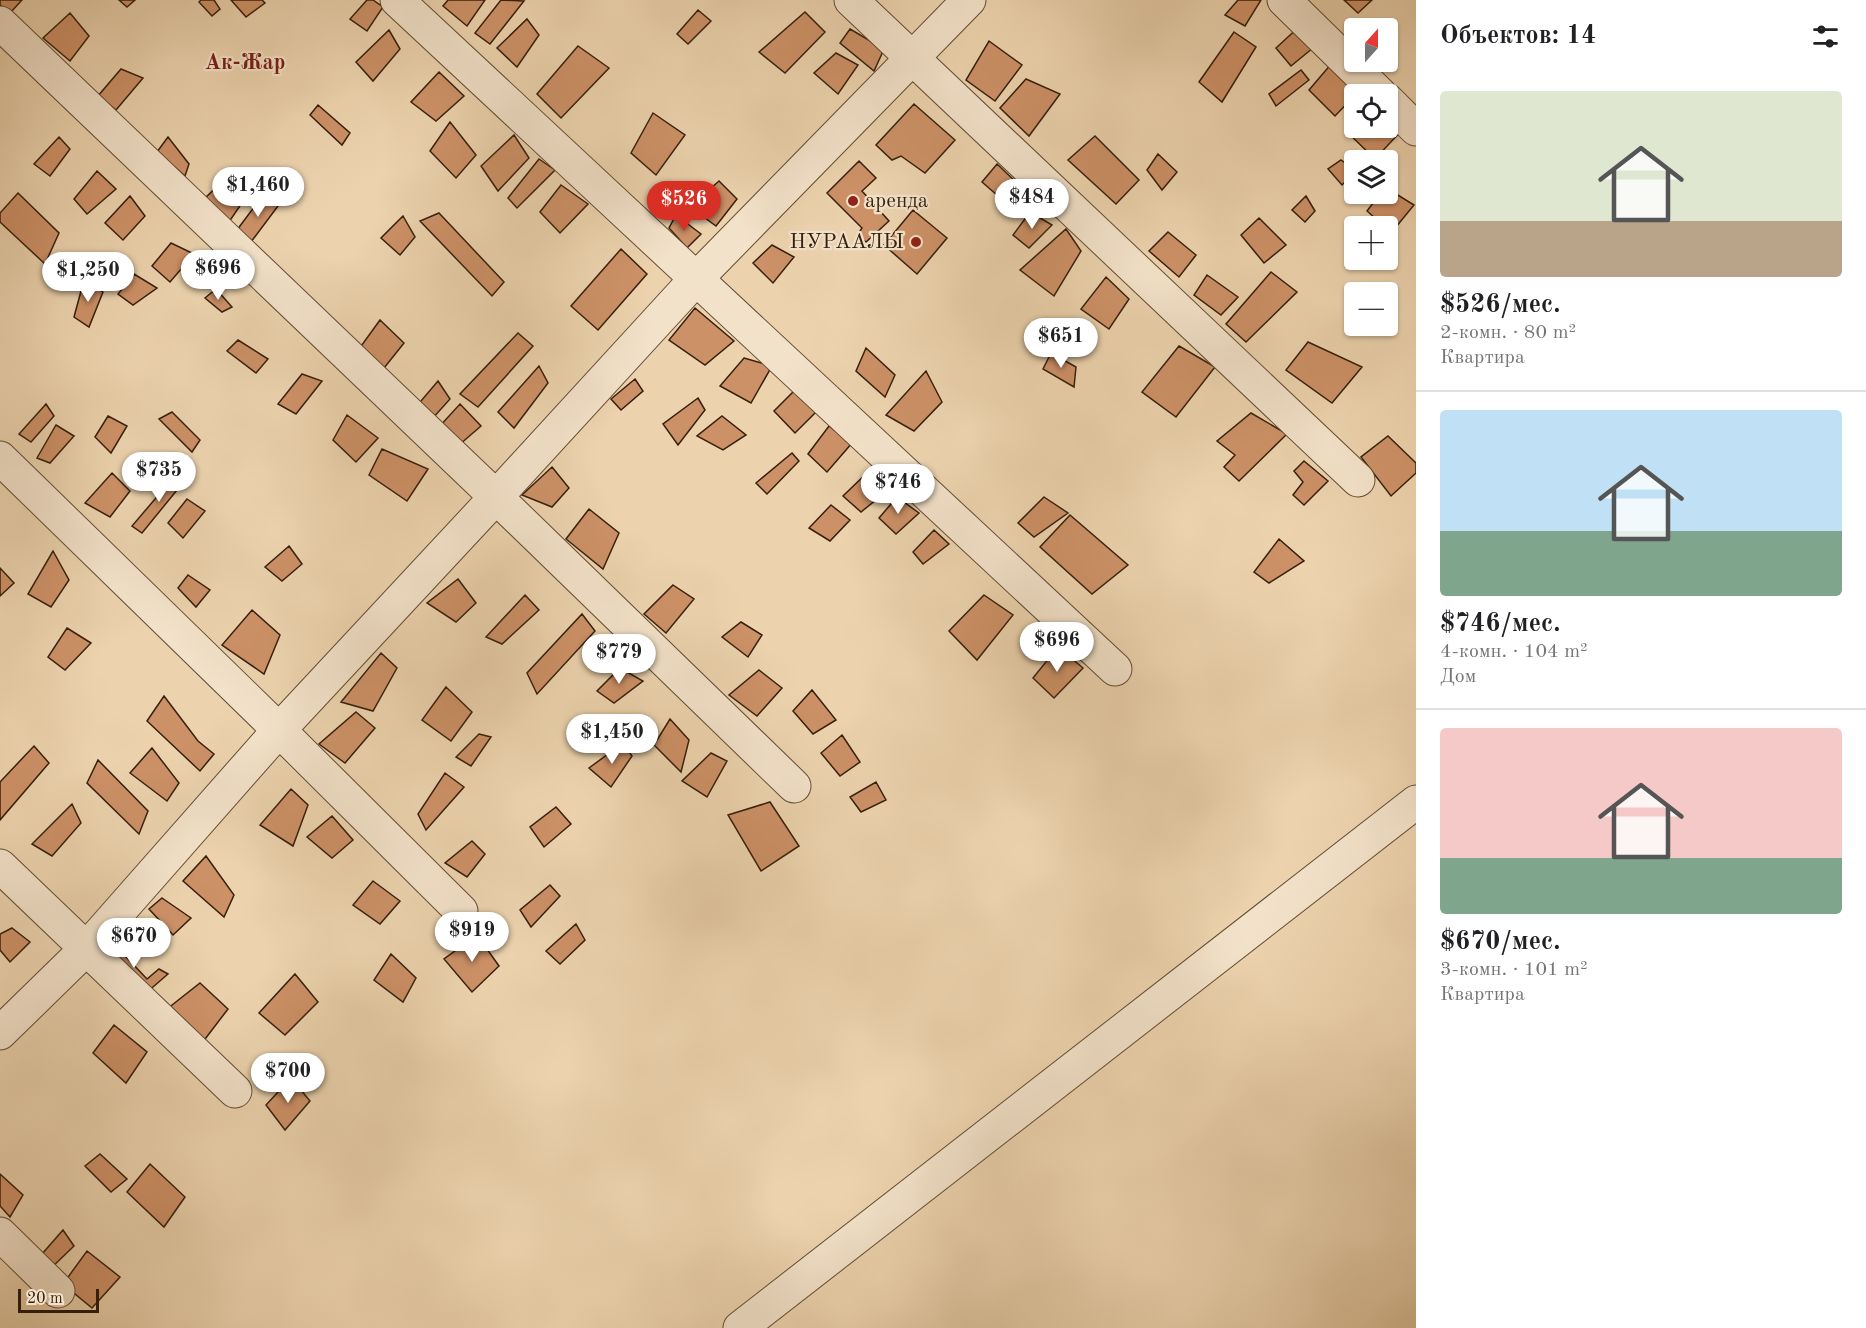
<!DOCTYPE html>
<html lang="ru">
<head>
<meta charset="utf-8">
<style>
	:root { --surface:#fff; --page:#f6f6f6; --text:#202124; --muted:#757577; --line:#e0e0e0; --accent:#d93025 }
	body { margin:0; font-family:"Old Standard TT",serif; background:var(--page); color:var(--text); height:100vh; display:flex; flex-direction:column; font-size:22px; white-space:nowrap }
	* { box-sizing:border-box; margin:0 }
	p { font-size:20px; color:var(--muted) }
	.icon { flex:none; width:33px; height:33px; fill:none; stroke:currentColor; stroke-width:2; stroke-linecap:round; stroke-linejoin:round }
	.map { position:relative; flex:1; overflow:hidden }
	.panel { display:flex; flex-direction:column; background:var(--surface); width:450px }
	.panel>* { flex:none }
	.needle { width:39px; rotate:21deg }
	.buttons { position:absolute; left:1344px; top:18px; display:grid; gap:12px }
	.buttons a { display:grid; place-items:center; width:54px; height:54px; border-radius:6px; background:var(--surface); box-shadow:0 2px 4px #0004; font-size:30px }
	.scale { position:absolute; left:18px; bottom:15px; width:81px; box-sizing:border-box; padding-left:6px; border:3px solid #361f0c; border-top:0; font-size:16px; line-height:21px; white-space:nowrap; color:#361f0c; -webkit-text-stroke:4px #f3e2ca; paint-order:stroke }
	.price { position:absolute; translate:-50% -51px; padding:0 14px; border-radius:21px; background:#fff; color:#222; font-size:20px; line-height:39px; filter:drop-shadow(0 2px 3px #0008) }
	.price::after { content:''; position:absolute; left:50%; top:36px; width:18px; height:14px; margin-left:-9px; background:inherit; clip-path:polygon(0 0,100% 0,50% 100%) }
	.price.on { background:var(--accent); color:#fff }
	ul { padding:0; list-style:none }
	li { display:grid; align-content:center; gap:12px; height:318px; padding:0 24px }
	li+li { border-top:2px solid var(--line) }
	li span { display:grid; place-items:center; height:186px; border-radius:6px; color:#555 }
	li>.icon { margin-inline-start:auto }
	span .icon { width:108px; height:108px; fill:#fffc; stroke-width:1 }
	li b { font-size:26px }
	h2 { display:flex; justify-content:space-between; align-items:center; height:72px; padding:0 24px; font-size:26px }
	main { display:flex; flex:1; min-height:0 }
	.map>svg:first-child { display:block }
	.building { fill:#cd9167; stroke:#361f0c; stroke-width:1.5 }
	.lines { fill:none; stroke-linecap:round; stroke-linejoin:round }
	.minor-casing { stroke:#644c34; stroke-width:35 }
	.minor { stroke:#f3e2ca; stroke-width:33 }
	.poi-dot { fill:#8f2418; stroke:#f3e2ca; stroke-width:2 }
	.labels { text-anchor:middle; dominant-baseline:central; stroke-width:4.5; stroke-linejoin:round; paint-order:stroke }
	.poi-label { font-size:21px; fill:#361f0c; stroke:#f3e2ca; text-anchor:start }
	.neighbourhood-label { font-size:22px; font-weight:bold; fill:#7a1f14; stroke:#f3e2ca }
</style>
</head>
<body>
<main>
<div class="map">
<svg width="1416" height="1328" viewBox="0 0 1416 1328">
	<rect width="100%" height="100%" fill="#ecd3ae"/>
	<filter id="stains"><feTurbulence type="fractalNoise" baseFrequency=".00333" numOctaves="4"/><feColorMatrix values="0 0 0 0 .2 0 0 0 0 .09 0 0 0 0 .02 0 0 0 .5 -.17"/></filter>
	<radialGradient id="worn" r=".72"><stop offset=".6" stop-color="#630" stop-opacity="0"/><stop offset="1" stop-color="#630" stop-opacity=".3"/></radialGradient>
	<path class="building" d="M0,0H22L10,13L0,5Z
		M119,0H135L127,7Z
		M201,0H214L220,9L212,16L199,2Z
		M231,0H262L265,3L246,17Z
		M367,0H373L383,7L367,31L350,19Z
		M448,0H485L467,26L443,6Z
		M501,0L524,1L490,44L475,33Z
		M1238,0H1261L1245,26L1225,15Z
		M1344,0H1372L1358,13Z
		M698,10L711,21L688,44L677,34Z
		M805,12L825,32L785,73L759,52Z
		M70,13L89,36L70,61L43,38Z
		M527,19L539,35L517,67L497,48Z
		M1302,24L1319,43L1291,66L1276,48Z
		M850,29L884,49L874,71L840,43Z
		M389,30L400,49L373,81L356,62Z
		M1234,32L1256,47L1222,102L1199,82Z
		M989,41L1022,65L995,101L966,80Z
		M578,46L609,68L561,118L537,94Z
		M836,53L858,65L838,94L814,73Z
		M1332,63L1360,90L1335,116L1309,90Z
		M121,69L143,78L116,110L98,96Z
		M1301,70L1309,80L1276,106L1269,94Z
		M439,72L464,96L436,121L411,102Z
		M1026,79L1060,94L1029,136L1000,108Z
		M914,104L955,140L925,173L901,156L892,160L876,145Z
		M318,105L350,133L342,145L310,115Z
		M653,113L685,135L656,175L631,153Z
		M1388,114L1403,129L1375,159L1345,130L1354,120V128H1388Z
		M450,122L476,155L456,178L430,151Z
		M514,135L529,158L498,191L481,166Z
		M1095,136L1139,180L1116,204L1068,160Z
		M59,137L70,149L50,176L34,164Z
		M168,137L189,164L185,176L157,152Z
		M1158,154L1177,172L1162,190L1147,170Z
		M539,159L555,170L517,208L508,198Z
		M1341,160L1354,169V173L1342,185L1328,169Z
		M859,161L876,178L862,191L889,221L866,242L857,235L862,228L827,193Z
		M997,164L1017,183L1005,202L982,182Z
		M97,171L116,189L87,214L74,199Z
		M224,180L250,191L229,222L202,201Z
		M719,181L737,199L716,226L690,207Z
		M561,185L588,204L560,233L540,212Z
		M1388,189L1414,205L1391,233L1388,226H1384L1367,211L1380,194H1388Z
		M18,193L59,233L45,264L0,222V213Z
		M130,196L145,216L123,240L105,223Z
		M1306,196L1315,211L1305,222L1292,210Z
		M260,199L281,202L251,242L237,230Z
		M913,210L947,238L917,274L884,245Z
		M1030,212L1052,225L1029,248L1013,235Z
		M439,213L504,282L492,296L420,221Z
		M676,215L701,234L687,248L669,228Z
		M403,216L415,237L400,255L381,238Z
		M1259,218L1286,245L1264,263L1241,235Z
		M1066,229L1081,251L1054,296L1020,270Z
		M1168,232L1196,255L1179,277L1149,251Z
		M171,243L194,254L170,282L152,266Z
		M772,245L794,257L773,283L753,263Z
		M621,249L647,274L598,330L571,306Z
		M1271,272L1297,292L1246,342L1226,324Z
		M134,274L157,288L133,305L118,294Z
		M1207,275L1238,297L1221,315L1194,295Z
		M1106,277L1129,299L1109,329L1081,309Z
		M84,280L103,292L89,327L74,317Z
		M216,289L232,307L222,312L205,298Z
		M695,308L734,341L705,365L669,340Z
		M380,320L404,343L380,373L359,349Z
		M518,333L533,346L478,407L460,394Z
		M238,340L268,359L256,373L227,351Z
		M1308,342L1362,367L1332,403L1286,370Z
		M1179,346L1215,367L1176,417L1142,392Z
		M866,348L895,375L885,397L856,371Z
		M1051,353L1076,367L1074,387L1043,369Z
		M744,358L772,366L751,403L720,386Z
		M539,366L548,383L514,428L498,412Z
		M926,371L942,402L914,431L886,415Z
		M302,374L322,381L296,414L278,404Z
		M635,379L643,391L621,410L611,399Z
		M438,381L450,399L432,419L415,408Z
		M795,390L818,410L795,433L774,411Z
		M698,398L705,410L678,445L663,424Z
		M46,404L54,416L31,442L19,434Z
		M460,404L481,426L459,445L439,427Z
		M172,412L200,440L192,452L159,419Z
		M1251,413L1287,434L1239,481L1224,467L1235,455L1217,441Z
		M347,415L378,438L356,462L333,440Z
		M108,416L127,426L111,453L95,437Z
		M722,416L746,435L723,450L697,436Z
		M56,425L74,436L50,463L37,458Z
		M829,426L852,443L827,472L808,454Z
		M1388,436L1416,463V473L1391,496L1361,457Z
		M382,449L428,469L407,501L369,475Z
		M792,453L799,461L767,494L756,483Z
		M1304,461L1328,481L1304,505L1293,495L1303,482L1294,471Z
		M552,467L569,488L552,507L522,495Z
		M179,471L186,479L142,533L132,526Z
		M868,472L892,487L861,512L843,496Z
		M112,473L130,491L110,517L85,503Z
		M897,497L919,513L896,534L879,518Z
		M1044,497L1068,513L1034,537L1018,523Z
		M187,499L205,511L183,538L168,523Z
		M831,505L850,520L830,541L809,528Z
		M589,509L619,533L603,569L566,539Z
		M1070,515L1128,565L1092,594L1040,547Z
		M934,530L949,544L923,564L913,552Z
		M1279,539L1304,561L1269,583L1254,572Z
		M289,546L302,564L282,581L265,567Z
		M53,551L69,580L51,607L28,594Z
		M0,568L14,583L0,596Z
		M188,575L210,590L196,607L178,588Z
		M458,579L476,603L456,622L427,603Z
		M673,585L694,599L666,633L644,614Z
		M525,595L539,610L502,644L486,637Z
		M984,595L1013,615L977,660L949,631Z
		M252,610L280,635L264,674L222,645Z
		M582,614L595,631L537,694L527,673Z
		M741,622L762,635L748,657L722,637Z
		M67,628L91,643L65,670L48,657Z
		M1058,647L1083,668L1054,698L1033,678Z
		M381,653L397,668L373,711L341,702Z
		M620,668L643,681L614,703L597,691Z
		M759,670L782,688L757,716L729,695Z
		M446,687L472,712L451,741L422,720Z
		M812,690L836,720L813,734L793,711Z
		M164,696L198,741L214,754L200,771L147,721Z
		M356,712L375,728L345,763L319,744Z
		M670,719L689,740L681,772L654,745Z
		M479,734L491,737L471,766L456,757Z
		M842,735L860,762L840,776L821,753Z
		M623,743L632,756L611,787L589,768Z
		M34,746L49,763L0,820V782Z
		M152,748L179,783L167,801L130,773Z
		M711,753L727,761L707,797L682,781Z
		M98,760L148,811L139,834L87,783Z
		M445,773L464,787L426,830L418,814Z
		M876,782L886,800L861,812L850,797Z
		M291,789L308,805L293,846L260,825Z
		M770,802L799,846L761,871L728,815Z
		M72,804L81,823L52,856L32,844Z
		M556,807L571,824L544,847L530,827Z
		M332,816L353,840L332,858L307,837Z
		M472,841L485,854L467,877L445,863Z
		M206,856L234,895L224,917L183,881Z
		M373,881L400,901L380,924L353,905Z
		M550,885L560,896L531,927L520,910Z
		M162,898L191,918L173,935L149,909Z
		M576,924L585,940L560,964L546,951Z
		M12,928L30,942L10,962L0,950V934Z
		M477,935L499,966L472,992L444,959Z
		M112,942L147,979L159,969L168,974L146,993L103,951Z
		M391,954L416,978L403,1002L374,980Z
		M295,974L318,1002L285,1035L259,1013Z
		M200,983L228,1009L202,1043L167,1009Z
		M114,1025L147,1052L126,1083L93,1053Z
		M291,1078L310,1101L285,1130L266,1105Z
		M100,1154L127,1179L111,1192L85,1166Z
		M150,1164L185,1197L164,1227L127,1192Z
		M0,1174L23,1195L10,1217L0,1206Z
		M63,1230L74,1246L47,1272L35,1262Z
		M87,1251L120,1277L92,1308L63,1284Z"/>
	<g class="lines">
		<g class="minor-casing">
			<path id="minor" d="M397,0L1115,669
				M851,0L1358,480
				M1284,0L1380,94
				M0,23L496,497L794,786
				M1388,101L1416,129
				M0,458L279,730L461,911
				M0,866L235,1091
				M0,1033L87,948L279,730L496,497L695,280L969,0
				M0,1234L58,1291
				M740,1328L1416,802"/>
		</g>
		<use href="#minor" class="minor"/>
	</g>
	<g class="poi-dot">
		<circle cx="853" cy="201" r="6"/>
		<circle cx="916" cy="242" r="6"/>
	</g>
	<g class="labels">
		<g class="poi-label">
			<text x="865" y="201">аренда</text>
			<text x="904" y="242" text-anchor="end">НУРААЛЫ</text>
		</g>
		<g class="neighbourhood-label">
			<text x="245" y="63">Ак-Жар</text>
		</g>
	</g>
	<rect width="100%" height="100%" filter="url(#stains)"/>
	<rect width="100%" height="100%" fill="url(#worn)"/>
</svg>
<div class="buttons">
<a><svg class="needle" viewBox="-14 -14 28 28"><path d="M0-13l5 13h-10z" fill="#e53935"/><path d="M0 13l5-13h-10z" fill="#757577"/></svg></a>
<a><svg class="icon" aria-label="locate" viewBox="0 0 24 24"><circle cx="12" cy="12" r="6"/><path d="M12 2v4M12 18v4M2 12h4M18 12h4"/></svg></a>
<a><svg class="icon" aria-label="layers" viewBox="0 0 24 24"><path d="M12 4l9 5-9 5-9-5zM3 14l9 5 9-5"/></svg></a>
<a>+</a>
<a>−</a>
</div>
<div class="scale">20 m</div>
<b class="price" style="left:258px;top:218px">$1,460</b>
<b class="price" style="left:1032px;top:230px">$484</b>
<b class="price on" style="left:684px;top:232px">$526</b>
<b class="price" style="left:218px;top:301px">$696</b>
<b class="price" style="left:88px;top:303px">$1,250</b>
<b class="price" style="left:1061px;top:369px">$651</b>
<b class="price" style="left:159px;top:503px">$735</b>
<b class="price" style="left:898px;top:515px">$746</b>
<b class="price" style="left:1057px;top:673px">$696</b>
<b class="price" style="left:619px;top:685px">$779</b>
<b class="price" style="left:612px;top:765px">$1,450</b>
<b class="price" style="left:472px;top:963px">$919</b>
<b class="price" style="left:134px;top:969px">$670</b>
<b class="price" style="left:288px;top:1104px">$700</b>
</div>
<section class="panel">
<h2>Объектов: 14<svg class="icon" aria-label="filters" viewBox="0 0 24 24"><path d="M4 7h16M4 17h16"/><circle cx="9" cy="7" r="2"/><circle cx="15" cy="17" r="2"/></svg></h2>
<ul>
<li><span style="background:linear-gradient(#dfe7d0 70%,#b9a48a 0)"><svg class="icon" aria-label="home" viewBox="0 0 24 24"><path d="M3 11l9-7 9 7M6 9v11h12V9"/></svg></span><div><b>$526/мес.</b><p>2-комн. · 80 m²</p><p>Квартира</p></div></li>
<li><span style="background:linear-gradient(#bfe0f5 65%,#7fa58c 0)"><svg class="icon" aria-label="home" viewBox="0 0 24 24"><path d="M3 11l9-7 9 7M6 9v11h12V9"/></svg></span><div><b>$746/мес.</b><p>4-комн. · 104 m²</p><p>Дом</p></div></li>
<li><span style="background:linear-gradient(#f6c9c9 70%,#7fa58c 0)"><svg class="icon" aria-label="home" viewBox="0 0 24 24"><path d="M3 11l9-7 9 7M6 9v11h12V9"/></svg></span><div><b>$670/мес.</b><p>3-комн. · 101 m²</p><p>Квартира</p></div></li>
</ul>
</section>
</main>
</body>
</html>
